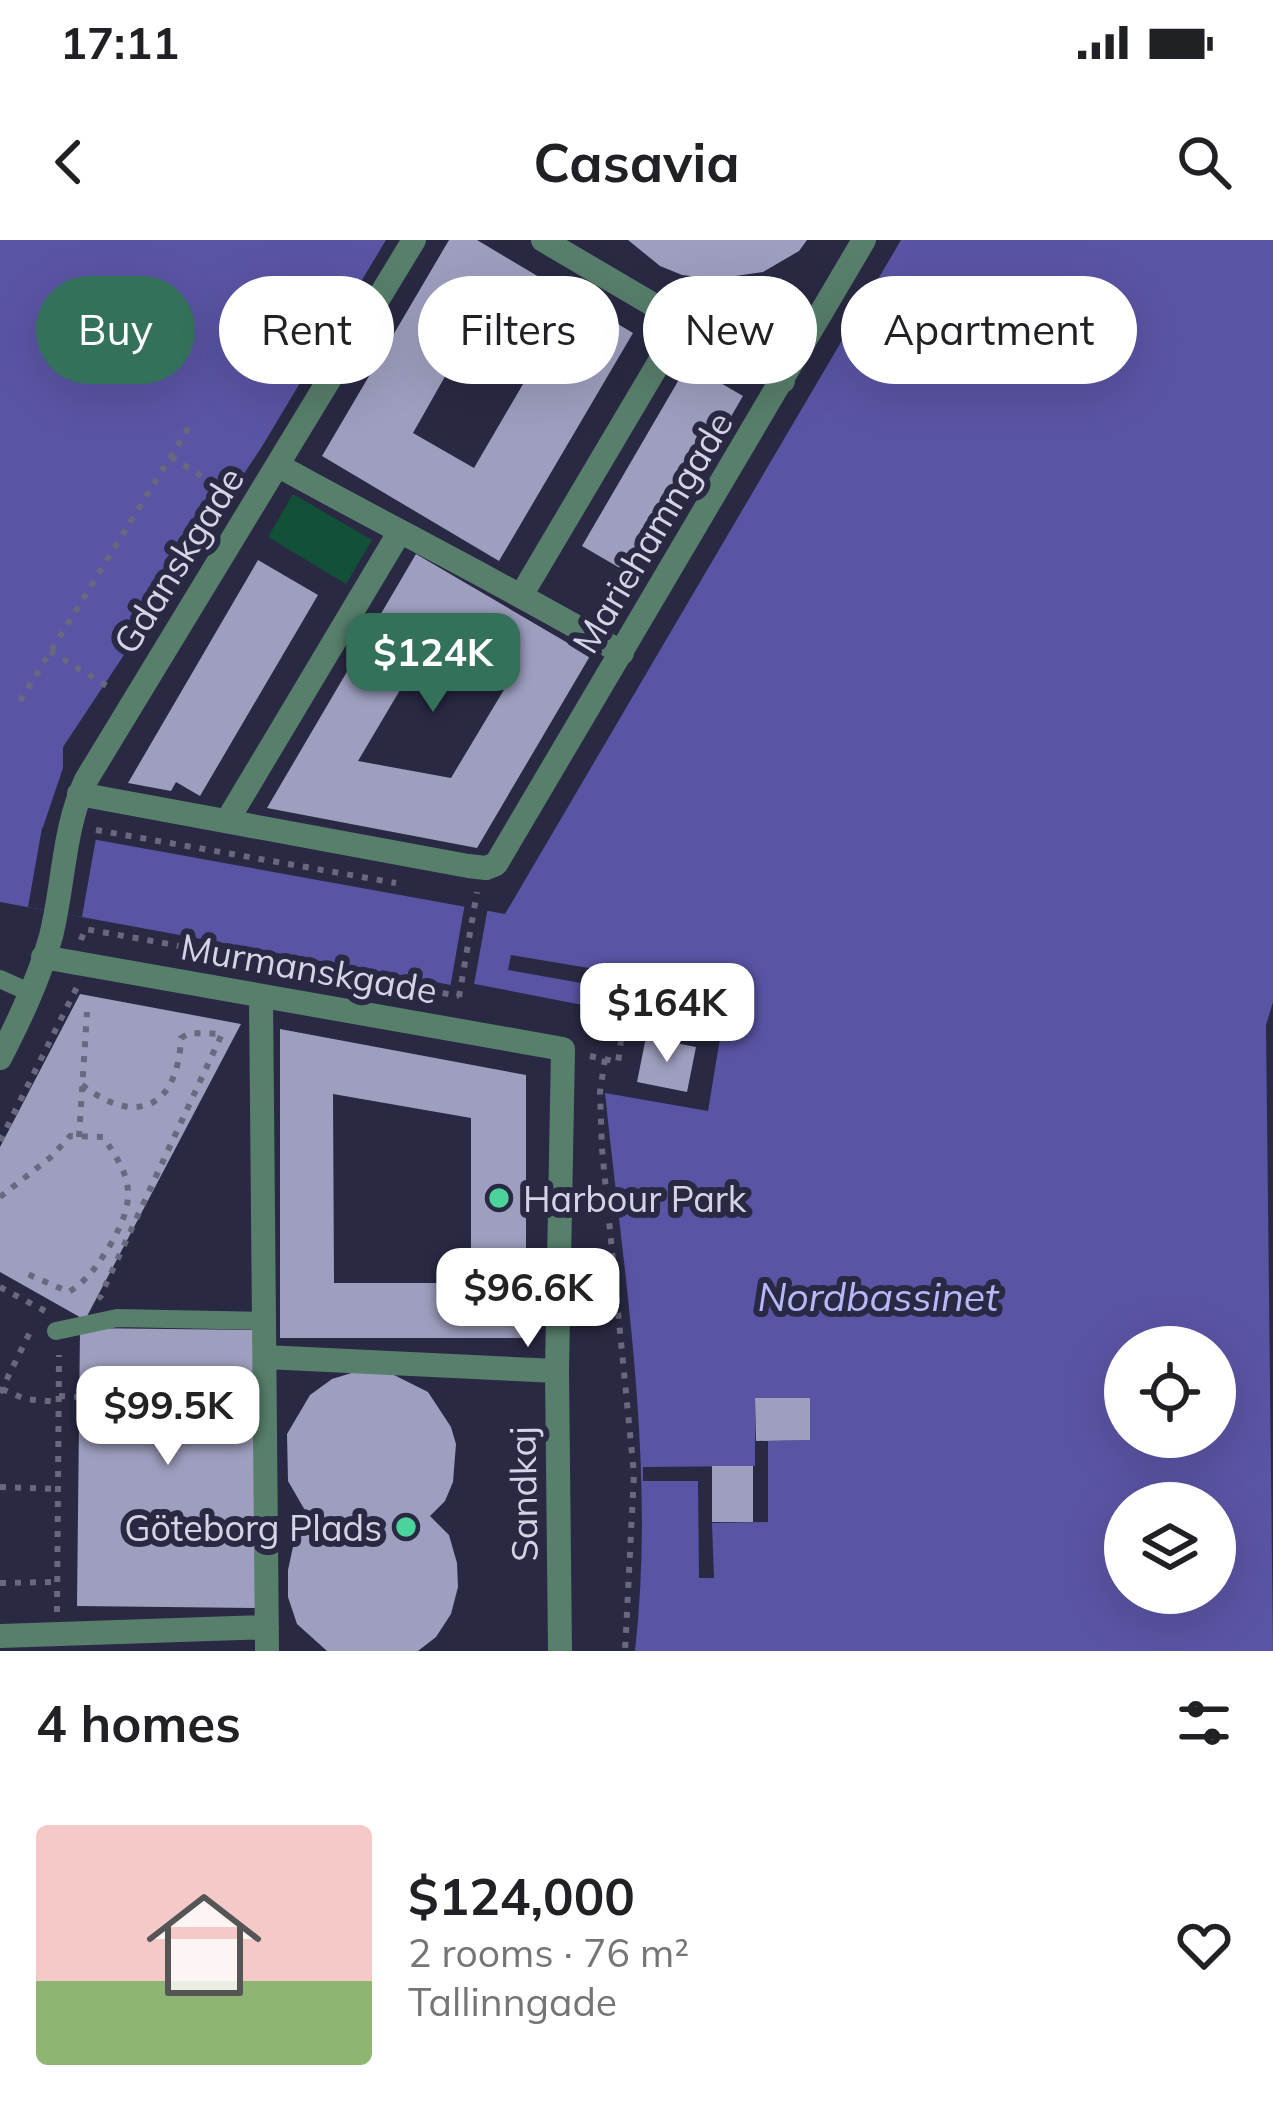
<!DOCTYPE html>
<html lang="en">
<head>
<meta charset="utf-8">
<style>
	:root { --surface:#fff; --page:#f6f6f6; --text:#202124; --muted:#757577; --line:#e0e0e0; --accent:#34715a }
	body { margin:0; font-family:Mulish,sans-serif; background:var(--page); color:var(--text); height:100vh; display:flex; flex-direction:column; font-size:45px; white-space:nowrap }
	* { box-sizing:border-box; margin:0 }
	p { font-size:39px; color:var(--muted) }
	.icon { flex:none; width:66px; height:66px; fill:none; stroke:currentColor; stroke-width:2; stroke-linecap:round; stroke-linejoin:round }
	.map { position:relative; height:1411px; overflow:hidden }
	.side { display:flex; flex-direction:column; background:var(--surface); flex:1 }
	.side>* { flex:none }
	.banner { position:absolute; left:36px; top:36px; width:1203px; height:108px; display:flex; gap:24px }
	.tools { position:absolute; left:1104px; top:1086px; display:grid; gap:24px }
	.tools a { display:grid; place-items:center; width:132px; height:132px; border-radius:50%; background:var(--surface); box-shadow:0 12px 48px #0002; font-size:60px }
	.price { position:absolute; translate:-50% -102px; padding:0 27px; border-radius:24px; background:#fff; color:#222; font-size:39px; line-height:78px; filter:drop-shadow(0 3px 6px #0008) }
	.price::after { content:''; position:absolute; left:50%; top:72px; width:36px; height:27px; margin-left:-18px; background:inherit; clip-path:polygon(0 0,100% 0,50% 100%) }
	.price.on { background:var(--accent); color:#fff }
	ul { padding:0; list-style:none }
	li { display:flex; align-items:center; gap:36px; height:300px; padding:0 36px }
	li+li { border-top:3px solid var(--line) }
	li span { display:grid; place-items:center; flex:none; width:336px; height:240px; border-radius:12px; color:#555 }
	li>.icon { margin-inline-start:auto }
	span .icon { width:144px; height:144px; fill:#fffc; stroke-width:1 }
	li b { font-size:51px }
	h2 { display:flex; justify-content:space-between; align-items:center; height:144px; padding:0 36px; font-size:51px }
	.tag { padding:0 42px; border-radius:54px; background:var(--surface); box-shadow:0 12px 48px #0002; font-size:42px; line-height:108px }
	.tag.on { background:var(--accent); color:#fff }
	.status { display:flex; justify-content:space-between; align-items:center; height:84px; padding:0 60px; background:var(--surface); direction:ltr }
	.status svg { height:33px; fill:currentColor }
	header { display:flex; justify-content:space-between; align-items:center; height:156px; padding:0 36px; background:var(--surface); font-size:54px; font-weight:700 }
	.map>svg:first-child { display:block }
	.green { fill:#125037 }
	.water { fill:#5a54a4; fill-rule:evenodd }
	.pier { fill:#292943 }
	.building { fill:#9e9ebf; fill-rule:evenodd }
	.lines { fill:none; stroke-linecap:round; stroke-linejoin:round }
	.path { stroke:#68687f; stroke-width:6; stroke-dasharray:6 9; stroke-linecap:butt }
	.service { stroke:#577f6b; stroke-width:18 }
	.minor { stroke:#577f6b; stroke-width:24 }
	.poi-dot { fill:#4cd39b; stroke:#292943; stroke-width:4.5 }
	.labels { text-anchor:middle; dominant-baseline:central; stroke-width:12; stroke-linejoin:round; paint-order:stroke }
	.street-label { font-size:36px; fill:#d4d4e6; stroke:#292943 }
	.poi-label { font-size:36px; fill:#d4d4e6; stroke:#292943; text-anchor:start }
	.water-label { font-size:39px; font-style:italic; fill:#b7b7f9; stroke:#292943 }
</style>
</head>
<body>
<div class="status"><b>17:11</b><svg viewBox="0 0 49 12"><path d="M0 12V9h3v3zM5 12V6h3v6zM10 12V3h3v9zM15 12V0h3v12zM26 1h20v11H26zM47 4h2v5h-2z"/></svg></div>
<header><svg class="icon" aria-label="back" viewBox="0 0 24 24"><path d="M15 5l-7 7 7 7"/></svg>Casavia<svg class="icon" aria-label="search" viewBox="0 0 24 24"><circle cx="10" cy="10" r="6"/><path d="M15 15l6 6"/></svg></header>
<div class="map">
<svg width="1273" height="1411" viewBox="0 0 1273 1411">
	<rect width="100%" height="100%" fill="#292943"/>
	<path class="green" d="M293,254L372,300L346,344L268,297Z"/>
	<path class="water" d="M0,0H386L261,208L63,507V528L42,590L505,674L901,0H1273V762L1266,785L1273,1411H635C656,1225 624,1038 605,853L708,871L721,792L475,744L451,745L0,662ZM1125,1107H1215V1197H1125ZM1125,1263H1215V1353H1125Z"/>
	<path class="pier" d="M42,588L96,598L82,677L28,667Z
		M465,663L488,667L473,750H463L450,748Z
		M511,715L601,730L598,746L508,730Z
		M755,1158H810V1200L768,1201V1282L712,1283L714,1338H699L698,1241H643V1227L755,1226Z"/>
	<path class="building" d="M449,0H477L633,93L499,321L322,216ZM477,80L540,115L474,228L413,193Z
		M628,0H807L799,11L763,32L715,39L682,35L660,26Z
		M688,124L743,156L637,338L582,306Z
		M416,314L590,416L477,608L267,568ZM432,396L508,443L451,538L358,521Z
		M258,320L318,355L200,556L176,542L171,551L128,543Z
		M80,754L241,784L85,1080L0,1032V907Z
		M280,789L526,835V1098H280ZM333,854L471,878V1043H334Z
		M646,797L696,807L687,852L637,842Z
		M80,1088L258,1090L255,1368L77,1366Z
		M358,1131L392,1134L428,1152L451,1187L456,1204L453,1242L445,1261L430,1276L449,1295L457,1323L458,1347L451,1374L436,1397L418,1411H327L297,1384L288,1357V1330L294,1302L310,1279L288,1241L287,1194L310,1155L332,1139Z
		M755,1158H810V1200L756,1201Z
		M712,1226H753V1282H712Z"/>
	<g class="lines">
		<path class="path" d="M171,217L226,252
			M50,411L110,448
			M20,461L189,187
			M96,590L396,643
			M81,700L85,689L459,756
			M595,756L622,765
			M459,757L477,652
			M590,816L618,822C623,793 624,771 612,744L599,740
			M605,819L600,852L602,909L634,1234L625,1411
			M82,845C138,888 178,866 181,798L190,793L222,794L100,1057L102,1059
			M79,897L87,772
			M0,901L78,745
			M0,957L51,917L70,896L103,897C132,938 137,957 112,1002C99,1023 90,1038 69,1052L25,1033
			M0,1047L45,1071
			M2,1149L25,1159L59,1162
			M0,1153L33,1086
			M59,1156L79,1157
			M0,1247L56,1249
			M0,1343L56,1342
			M57,1372L59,1115"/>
		<path class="service" d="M0,739L31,753
			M56,1091L117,1078L264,1081"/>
		<path class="minor" d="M543,0L783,141
			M279,226C393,289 509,347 622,413
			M522,354L683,82
			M79,554L468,626L486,628L496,624L864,0
			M227,581L399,293
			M43,717L563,809L557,1131L560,1411
			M261,756L267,1411
			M0,818C20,779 39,739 51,696C64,644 63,589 86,540L414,0
			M265,1117L557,1131
			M0,1396L267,1387"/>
	</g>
	<g class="poi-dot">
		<circle cx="499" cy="958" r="12"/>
		<circle cx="406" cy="1287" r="12"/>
	</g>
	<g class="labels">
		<g class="street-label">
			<text transform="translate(652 292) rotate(-59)">Mariehamngade</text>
			<text transform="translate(178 320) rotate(-58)">Gdanskgade</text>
			<text transform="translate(309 728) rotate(10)">Murmanskgade</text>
			<text transform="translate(523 1254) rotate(-91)">Sandkaj</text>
		</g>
		<g class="poi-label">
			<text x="523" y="958">Harbour Park</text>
			<text x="382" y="1287" text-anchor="end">Göteborg Plads</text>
		</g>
		<g class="water-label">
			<text x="878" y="1056">Nordbassinet</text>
		</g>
	</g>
</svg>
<div class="tools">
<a><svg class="icon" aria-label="locate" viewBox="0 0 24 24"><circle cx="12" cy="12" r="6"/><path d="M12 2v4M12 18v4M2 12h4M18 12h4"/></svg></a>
<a><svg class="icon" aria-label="layers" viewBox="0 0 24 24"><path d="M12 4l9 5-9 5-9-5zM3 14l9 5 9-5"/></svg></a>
</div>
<b class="price on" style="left:433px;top:475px">$124K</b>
<b class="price" style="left:667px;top:825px">$164K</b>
<b class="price" style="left:528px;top:1110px">$96.6K</b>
<b class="price" style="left:168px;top:1228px">$99.5K</b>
<div class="banner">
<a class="tag on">Buy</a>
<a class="tag">Rent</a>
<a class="tag">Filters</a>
<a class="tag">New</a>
<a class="tag">Apartment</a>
</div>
</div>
<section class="side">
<h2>4 homes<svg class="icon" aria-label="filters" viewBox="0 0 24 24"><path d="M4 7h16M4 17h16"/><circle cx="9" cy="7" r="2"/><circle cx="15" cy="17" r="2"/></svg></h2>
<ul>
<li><span style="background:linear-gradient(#f6c9c9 65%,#8fb573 0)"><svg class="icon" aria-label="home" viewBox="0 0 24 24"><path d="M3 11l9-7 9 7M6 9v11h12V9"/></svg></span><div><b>$124,000</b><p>2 rooms · 76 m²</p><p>Tallinngade</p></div><svg class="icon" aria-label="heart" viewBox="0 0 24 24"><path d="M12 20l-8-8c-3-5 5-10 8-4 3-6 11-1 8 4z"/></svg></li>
</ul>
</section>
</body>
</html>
